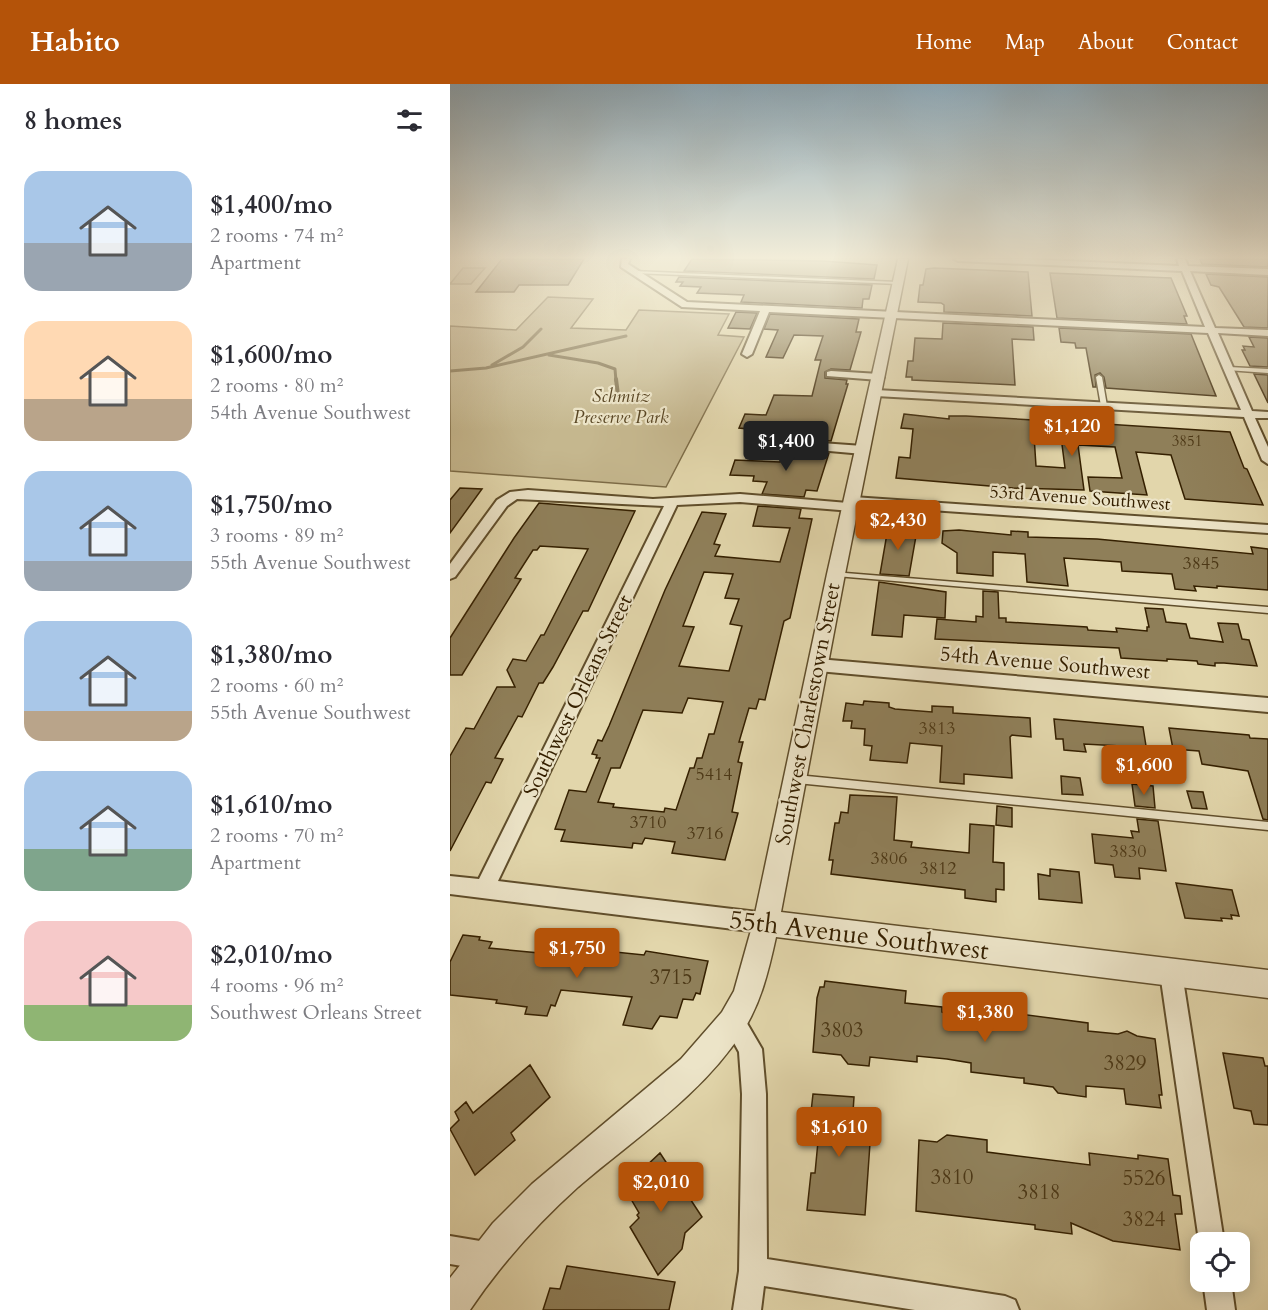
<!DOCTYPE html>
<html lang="en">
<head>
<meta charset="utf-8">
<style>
	:root { --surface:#fff; --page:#f2f2f3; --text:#2b2b33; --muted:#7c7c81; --accent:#b45309 }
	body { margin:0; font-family:Cardo,serif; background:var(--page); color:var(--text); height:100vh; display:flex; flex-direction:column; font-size:22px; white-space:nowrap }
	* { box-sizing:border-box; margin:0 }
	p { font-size:20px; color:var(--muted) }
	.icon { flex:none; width:33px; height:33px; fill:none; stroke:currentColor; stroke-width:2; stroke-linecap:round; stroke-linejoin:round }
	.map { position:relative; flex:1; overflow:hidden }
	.side { display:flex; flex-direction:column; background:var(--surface); width:450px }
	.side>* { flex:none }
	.controls { position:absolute; left:740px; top:1148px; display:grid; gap:12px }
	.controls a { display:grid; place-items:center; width:60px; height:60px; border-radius:12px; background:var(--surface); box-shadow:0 3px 15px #0003; font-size:30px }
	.price { position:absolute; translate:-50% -51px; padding:0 14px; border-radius:6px; background:var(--accent); color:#fff; font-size:20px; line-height:39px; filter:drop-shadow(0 2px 3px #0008) }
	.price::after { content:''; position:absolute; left:50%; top:36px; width:18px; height:14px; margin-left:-9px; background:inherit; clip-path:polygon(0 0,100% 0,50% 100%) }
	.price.on { background:#222; color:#fff }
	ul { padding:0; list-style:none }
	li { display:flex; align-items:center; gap:18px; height:150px; padding:0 24px }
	li span { display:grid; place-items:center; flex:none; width:168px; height:120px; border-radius:18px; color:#555 }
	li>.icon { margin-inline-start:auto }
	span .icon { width:72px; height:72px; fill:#fffc; stroke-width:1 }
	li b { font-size:26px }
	h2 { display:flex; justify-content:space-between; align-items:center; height:72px; padding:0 24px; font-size:26px }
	header { display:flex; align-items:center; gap:36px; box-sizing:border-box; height:84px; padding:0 30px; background:var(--accent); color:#fff }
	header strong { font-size:28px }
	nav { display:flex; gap:33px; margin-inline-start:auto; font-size:21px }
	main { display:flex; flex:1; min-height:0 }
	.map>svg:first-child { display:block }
	.green { fill:#c5b78e; stroke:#7d6c47; stroke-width:1.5 }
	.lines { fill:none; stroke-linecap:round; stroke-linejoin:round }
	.stream-far1 { stroke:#796844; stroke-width:3 }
	.stream { stroke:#796844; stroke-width:4 }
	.building { fill:#8f7f59; stroke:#352000; stroke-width:1.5; fill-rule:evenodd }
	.service-casing { stroke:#604e2b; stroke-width:3 }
	.minor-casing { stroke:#604e2b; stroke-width:4 }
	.tertiary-casing { stroke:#604e2b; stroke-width:3 }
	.service { fill:#ece4c8; fill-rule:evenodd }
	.minor { fill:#ece4c8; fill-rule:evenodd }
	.tertiary { fill:#ece4c8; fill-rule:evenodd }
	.labels { text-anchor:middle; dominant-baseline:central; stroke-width:4.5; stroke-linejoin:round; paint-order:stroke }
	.far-number-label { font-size:15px; fill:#4c3816 }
	.far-park-label { font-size:18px; font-style:italic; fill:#594624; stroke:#ece4c8 }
	.far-street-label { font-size:18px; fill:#352000; stroke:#ece4c8 }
	.number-label { font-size:18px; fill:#4c3816 }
	.street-label { font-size:21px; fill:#352000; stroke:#ece4c8 }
	.near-number-label { font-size:21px; fill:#4c3816 }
	.near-street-label { font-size:26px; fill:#352000; stroke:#ece4c8 }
</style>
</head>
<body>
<header>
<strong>Habito</strong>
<nav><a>Home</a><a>Map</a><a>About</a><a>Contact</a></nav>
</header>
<main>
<section class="side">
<h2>8 homes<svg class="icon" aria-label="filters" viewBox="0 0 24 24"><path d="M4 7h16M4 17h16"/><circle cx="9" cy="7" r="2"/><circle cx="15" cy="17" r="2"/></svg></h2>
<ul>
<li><span style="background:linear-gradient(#a9c7e8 60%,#9aa5b1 0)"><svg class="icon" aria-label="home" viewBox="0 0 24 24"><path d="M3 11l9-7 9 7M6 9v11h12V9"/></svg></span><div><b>$1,400/mo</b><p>2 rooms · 74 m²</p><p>Apartment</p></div></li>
<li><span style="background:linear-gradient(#ffd9b3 65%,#b9a48a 0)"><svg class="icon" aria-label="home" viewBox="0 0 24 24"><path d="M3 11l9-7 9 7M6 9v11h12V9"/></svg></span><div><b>$1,600/mo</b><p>2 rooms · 80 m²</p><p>54th Avenue Southwest</p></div></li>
<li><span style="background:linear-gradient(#a9c7e8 75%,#9aa5b1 0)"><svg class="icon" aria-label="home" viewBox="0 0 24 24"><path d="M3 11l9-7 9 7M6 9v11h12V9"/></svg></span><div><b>$1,750/mo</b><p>3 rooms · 89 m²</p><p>55th Avenue Southwest</p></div></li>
<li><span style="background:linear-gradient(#a9c7e8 75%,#b9a48a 0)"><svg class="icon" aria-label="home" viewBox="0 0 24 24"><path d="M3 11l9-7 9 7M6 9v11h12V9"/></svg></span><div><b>$1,380/mo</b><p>2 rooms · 60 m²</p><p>55th Avenue Southwest</p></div></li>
<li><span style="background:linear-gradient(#a9c7e8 65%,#7fa58c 0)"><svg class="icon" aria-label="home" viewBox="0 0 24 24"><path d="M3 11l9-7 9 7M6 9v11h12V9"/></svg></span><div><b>$1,610/mo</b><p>2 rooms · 70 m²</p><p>Apartment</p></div></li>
<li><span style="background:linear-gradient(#f6c9c9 70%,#8fb573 0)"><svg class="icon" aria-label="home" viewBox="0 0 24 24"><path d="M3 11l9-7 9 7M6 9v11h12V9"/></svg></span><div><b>$2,010/mo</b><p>4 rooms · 96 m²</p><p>Southwest Orleans Street</p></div></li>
</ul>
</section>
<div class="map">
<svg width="818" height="1226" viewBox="0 0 818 1226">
	<rect width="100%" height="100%" fill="#e2d6ab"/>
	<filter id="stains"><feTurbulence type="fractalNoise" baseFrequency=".00333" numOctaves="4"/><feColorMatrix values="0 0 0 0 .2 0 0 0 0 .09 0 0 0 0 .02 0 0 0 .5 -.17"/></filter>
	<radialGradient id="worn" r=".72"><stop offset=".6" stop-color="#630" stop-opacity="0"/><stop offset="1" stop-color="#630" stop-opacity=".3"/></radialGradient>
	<path class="green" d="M13,184H35L21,200H0Z
		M98,213L143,215L121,244L176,246L189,226L279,230L268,251L294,253L216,403L0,387V242L66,246Z"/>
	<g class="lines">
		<path class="stream-far1" d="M99,271L148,279L165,285L166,297
			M42,281L73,263L91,245
			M0,287L36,284L176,252"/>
		<path class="stream" d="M166,295L168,311"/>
	</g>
	<path class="building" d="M52,175H134L118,201H69L64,208H26Z
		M242,175L373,177L427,181L424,195L234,187Z
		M750,175H818V183L752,180Z
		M484,184L578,188L582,232L494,228V221L491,219L468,218L470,201H473L476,185Z
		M600,189L721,194L737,232H734L737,240L607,234Z
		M756,190L818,193V244L794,243L769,203L761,201Z
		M229,193L422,201L419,215H413L412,224L291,218L294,211L247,209L251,203L230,202L233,198H226Z
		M286,228L307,229L300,245L278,244Z
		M320,230L409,235L406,248H411L400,286L381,285L375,288V294L397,296L396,300H398L381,357L337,354L338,349L289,344L295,330L316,331L324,311L362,312L371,276H365L373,252L344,251L333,274L316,273L328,246L314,245Z
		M493,239L583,243L584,256L562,255L565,301L462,296V293H456L458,277H463L465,254L492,255Z
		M609,244L741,250L766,312L656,304L654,293L650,289L645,291L646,303H643L636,264H626L625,259L611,258Z
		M799,253L818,254V283L800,282L792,266H795L793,262L804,263Z
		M804,290L818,291V319Z
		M454,330L499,335V332H516L583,336L586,382L615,384L609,337L780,348L794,384L797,385L813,421L735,415L721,371L686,368L697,411L640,407L638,393L672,394L665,363L628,361L634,406L563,404L446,394L449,373L460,374L463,345L451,344Z
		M334,365L379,369L367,407L356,406L354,413L312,410L317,398L303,397L304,392L280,391L285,376L330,378Z
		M10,404L32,405L0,449V416Z
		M89,419L185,427L138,527H133L103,583L93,599H89L72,633L68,632L45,674L53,675L41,699L36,698L0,767V672L16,644L24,645L47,603H65L57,586L63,575L76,577L91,551H94L138,465L90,462L87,466H83L65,494L71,495L12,591H0V554L64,454Z
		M308,422L351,425L349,434L362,435L340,534L334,537L315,616L309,615L306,625L299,624L289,658H293L288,678L292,679L282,728L288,729L275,776L222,769L225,758L195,754L192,760L183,759L182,764L111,757L115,746L105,745L119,706L136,708L150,674H146L147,671L142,670L148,656L152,657L159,642L215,506L252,428L276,430L264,460L270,461L265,472L330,478L340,444L303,442ZM254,488L283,490L275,514L289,515L280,540L292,542L279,587L229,582L244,543L233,542ZM238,614L273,618L264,650H259L252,674H247L244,684H240L226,726L215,724L214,728L163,723L164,720L148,718L161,684H170L193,626L232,629Z
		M439,438L457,439L455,451L466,452L459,492L430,490Z
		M509,446L561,451V447L578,448V453L647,455L803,470L801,463L818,465V506L767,502V504L744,502L746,507L725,505L722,490L672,487L671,478L614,474L618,502L577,498L575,470L543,468V492L507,489V469L492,459L493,447Z
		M429,498L496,508L495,534L454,531L452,553L422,551Z
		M533,507L548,508L549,534H556V538L637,543L638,546L667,548L666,544L697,547V543H699L695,524L713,525L716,538L736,540L740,554L773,558L768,539L788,540L792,555L799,556L807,582L774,579H765V582L748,580L747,577L717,575V577L671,574L669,564L485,555L487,535L526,538V532L533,533Z
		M414,617L439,619V623L445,625L482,628V622L503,623V629L580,634L581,653L562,651L560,653L562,694L514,690V700L490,698L492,662L460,659L457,679L420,676L422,662L414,661L415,645L401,644L402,637H393L396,619L413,621Z
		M604,635L693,643L696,662H689L691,672L672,671L671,662L634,660L636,668L614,666L613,655H606Z
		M719,644L799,651L800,654L818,655V736L813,735L798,687L752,680L749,667L723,665Z
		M611,692L630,694L633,711L612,710Z
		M682,700L703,702L705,724L685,722Z
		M737,707L753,708L757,725L742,724Z
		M400,711L447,713L444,756L462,758L461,763L519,769L520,740L544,742L543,778L554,779V806L546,805V818L515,814V806L381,790L383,776H379L385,739H389L391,728L398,729Z
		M547,722L562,724V743L546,741Z
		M687,735L708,737L716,787L689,784L690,795L665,793L663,781L645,779L642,750L683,754L681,747L689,748Z
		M600,785L629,788L632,819L589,815L588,790L600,792Z
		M726,799L782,806L789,832L781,831L782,835L771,834L772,837L735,834Z
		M13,851L30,853L29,856L42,858L39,864L89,869L88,872L126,877L128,871L134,872L136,865L194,871L196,867L258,877L250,910L246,909L243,916L233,915L227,934L210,932L202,945L173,941L182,913L111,906L105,922L101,921L97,932L75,930L77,923L46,919L47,916L0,911V878Z
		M375,897L456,907L455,919L492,923V928L496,930L570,938V930L638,939V947L668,950L677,947L687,952L705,955L712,1011H709L711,1024L676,1020L674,1005L636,1002V1013L608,1009L603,1003L574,999V994H571L521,988V979L497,975L467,972V978L420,973L419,982L398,980L391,971L363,968L367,914L370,903H374Z
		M773,969L813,974L815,982H818V1041L804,1040L801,1027L784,1024Z
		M80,981L100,1013L61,1049L65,1056L25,1091L0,1045L9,1036L5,1028L16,1018L23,1029Z
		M363,1010L404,1013L402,1043L421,1045L415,1131L357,1126L361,1089H365L369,1047L359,1046Z
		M497,1051L537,1056V1068L640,1081L639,1069L688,1075V1071L718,1075L723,1111L730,1112L732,1130H725L730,1166L663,1157L621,1139L622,1150L585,1145V1141L466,1127L469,1056L487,1058Z
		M210,1069L252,1133L235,1149L232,1165L208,1191L180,1143L189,1134L187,1131L189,1129L174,1103Z
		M117,1182L225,1198L219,1226H93L100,1204L110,1205Z"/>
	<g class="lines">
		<g class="service-casing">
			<path id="service" d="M183,187L448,198L450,199L448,200L184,189Z
				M779,283L818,285V289L777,286L776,285Z
				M649,291L652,293L657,322L654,324L651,322L646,293Z
				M383,488L818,523V529L386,492L382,490Z
				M347,691L818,738V746L347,699L344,698L342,695L344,692Z"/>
		</g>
		<g class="minor-casing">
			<path id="minor" d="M172,175H180L178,180L237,218L755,243L732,187L508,177L504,175H574L729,182L727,175H735L738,182L818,185V191L740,187L765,244L818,246V252L768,249L802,327L818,328V334H805L818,363V380L812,376L794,333L426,312L421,309L426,306L791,326L758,249L319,228L302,270L297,273L292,270L310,227L232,223L171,183Z
				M381,287L429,290L434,293L429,296L377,292V288Z
				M315,355L413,362L419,366L413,370L311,361L309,359Z
				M78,406L203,415L290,410L398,419V414L403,413L818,441V449L407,421V426L402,427L290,418L227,421L48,797L316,829L323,832L326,839L323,846L316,849L0,810V792L29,795L214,422L67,415L57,422L5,493L0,495V480L47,416L60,408Z
				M368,575L818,614V628L368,587L362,585L360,581L362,577Z
				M721,878L729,881L732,889L774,1158H750V1164L710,889L713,881Z
				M283,926L291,929L312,965L316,1010L317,1175L555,1212L565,1216L569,1226H465L314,1202L311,1226H283L289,1187L292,1010L289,968L272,937L275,929Z
				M0,1152L36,1158L46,1162L50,1172L46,1182L36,1186L0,1180Z
				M753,1197H781L785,1226H757Z"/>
		</g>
		<g class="tertiary-casing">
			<path id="tertiary" d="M448,175H458L395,490L331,828L818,886V914L326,853C319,885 311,919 293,947C252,1011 185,1054 128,1103C87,1140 51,1180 20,1226H0V1194L43,1139L82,1100L231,975L272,928L284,907L303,839L377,490Z"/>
		</g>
		<use href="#service" class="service"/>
		<use href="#minor" class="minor"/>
		<use href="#tertiary" class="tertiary"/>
	</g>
	<linearGradient id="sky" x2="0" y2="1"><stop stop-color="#8ea9b8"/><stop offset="0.5" stop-color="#f2edd9"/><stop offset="1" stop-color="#f2edd9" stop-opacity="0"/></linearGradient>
	<rect width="818" height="347" fill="url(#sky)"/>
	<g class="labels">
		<g class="far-number-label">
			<text x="737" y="357">3851</text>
		</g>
		<g class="far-park-label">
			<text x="171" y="312">Schmitz<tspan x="171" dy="21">Preserve Park</tspan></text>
		</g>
		<g class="far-street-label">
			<text transform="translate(630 414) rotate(4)">53rd Avenue Southwest</text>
		</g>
		<g class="number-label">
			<text x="751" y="479">3845</text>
			<text x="487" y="644">3813</text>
			<text x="264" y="690">5414</text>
			<text x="198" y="738">3710</text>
			<text x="255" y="749">3716</text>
			<text x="678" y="767">3830</text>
			<text x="439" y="774">3806</text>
			<text x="488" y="784">3812</text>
		</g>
		<g class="street-label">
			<text transform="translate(595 579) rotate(5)">54th Avenue Southwest</text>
			<text transform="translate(128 612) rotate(-64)">Southwest Orleans Street</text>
			<text transform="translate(358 630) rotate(-79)">Southwest Charlestown Street</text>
		</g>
		<g class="near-number-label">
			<text x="221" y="893">3715</text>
			<text x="392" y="946">3803</text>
			<text x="675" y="979">3829</text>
			<text x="502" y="1093">3810</text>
			<text x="694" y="1094">5526</text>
			<text x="589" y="1108">3818</text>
			<text x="694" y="1135">3824</text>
		</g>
		<g class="near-street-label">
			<text transform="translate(409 851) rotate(7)">55th Avenue Southwest</text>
		</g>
	</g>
	<rect width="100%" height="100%" filter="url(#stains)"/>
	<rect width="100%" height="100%" fill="url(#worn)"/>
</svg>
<div class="controls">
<a><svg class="icon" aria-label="locate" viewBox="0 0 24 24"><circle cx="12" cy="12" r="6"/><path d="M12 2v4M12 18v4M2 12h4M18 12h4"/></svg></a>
</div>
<b class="price" style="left:622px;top:373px">$1,120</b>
<b class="price on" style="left:336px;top:388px">$1,400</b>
<b class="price" style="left:448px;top:467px">$2,430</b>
<b class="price" style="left:694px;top:712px">$1,600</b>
<b class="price" style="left:127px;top:895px">$1,750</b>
<b class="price" style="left:535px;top:959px">$1,380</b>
<b class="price" style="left:389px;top:1074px">$1,610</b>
<b class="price" style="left:211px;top:1129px">$2,010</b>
</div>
</main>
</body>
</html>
